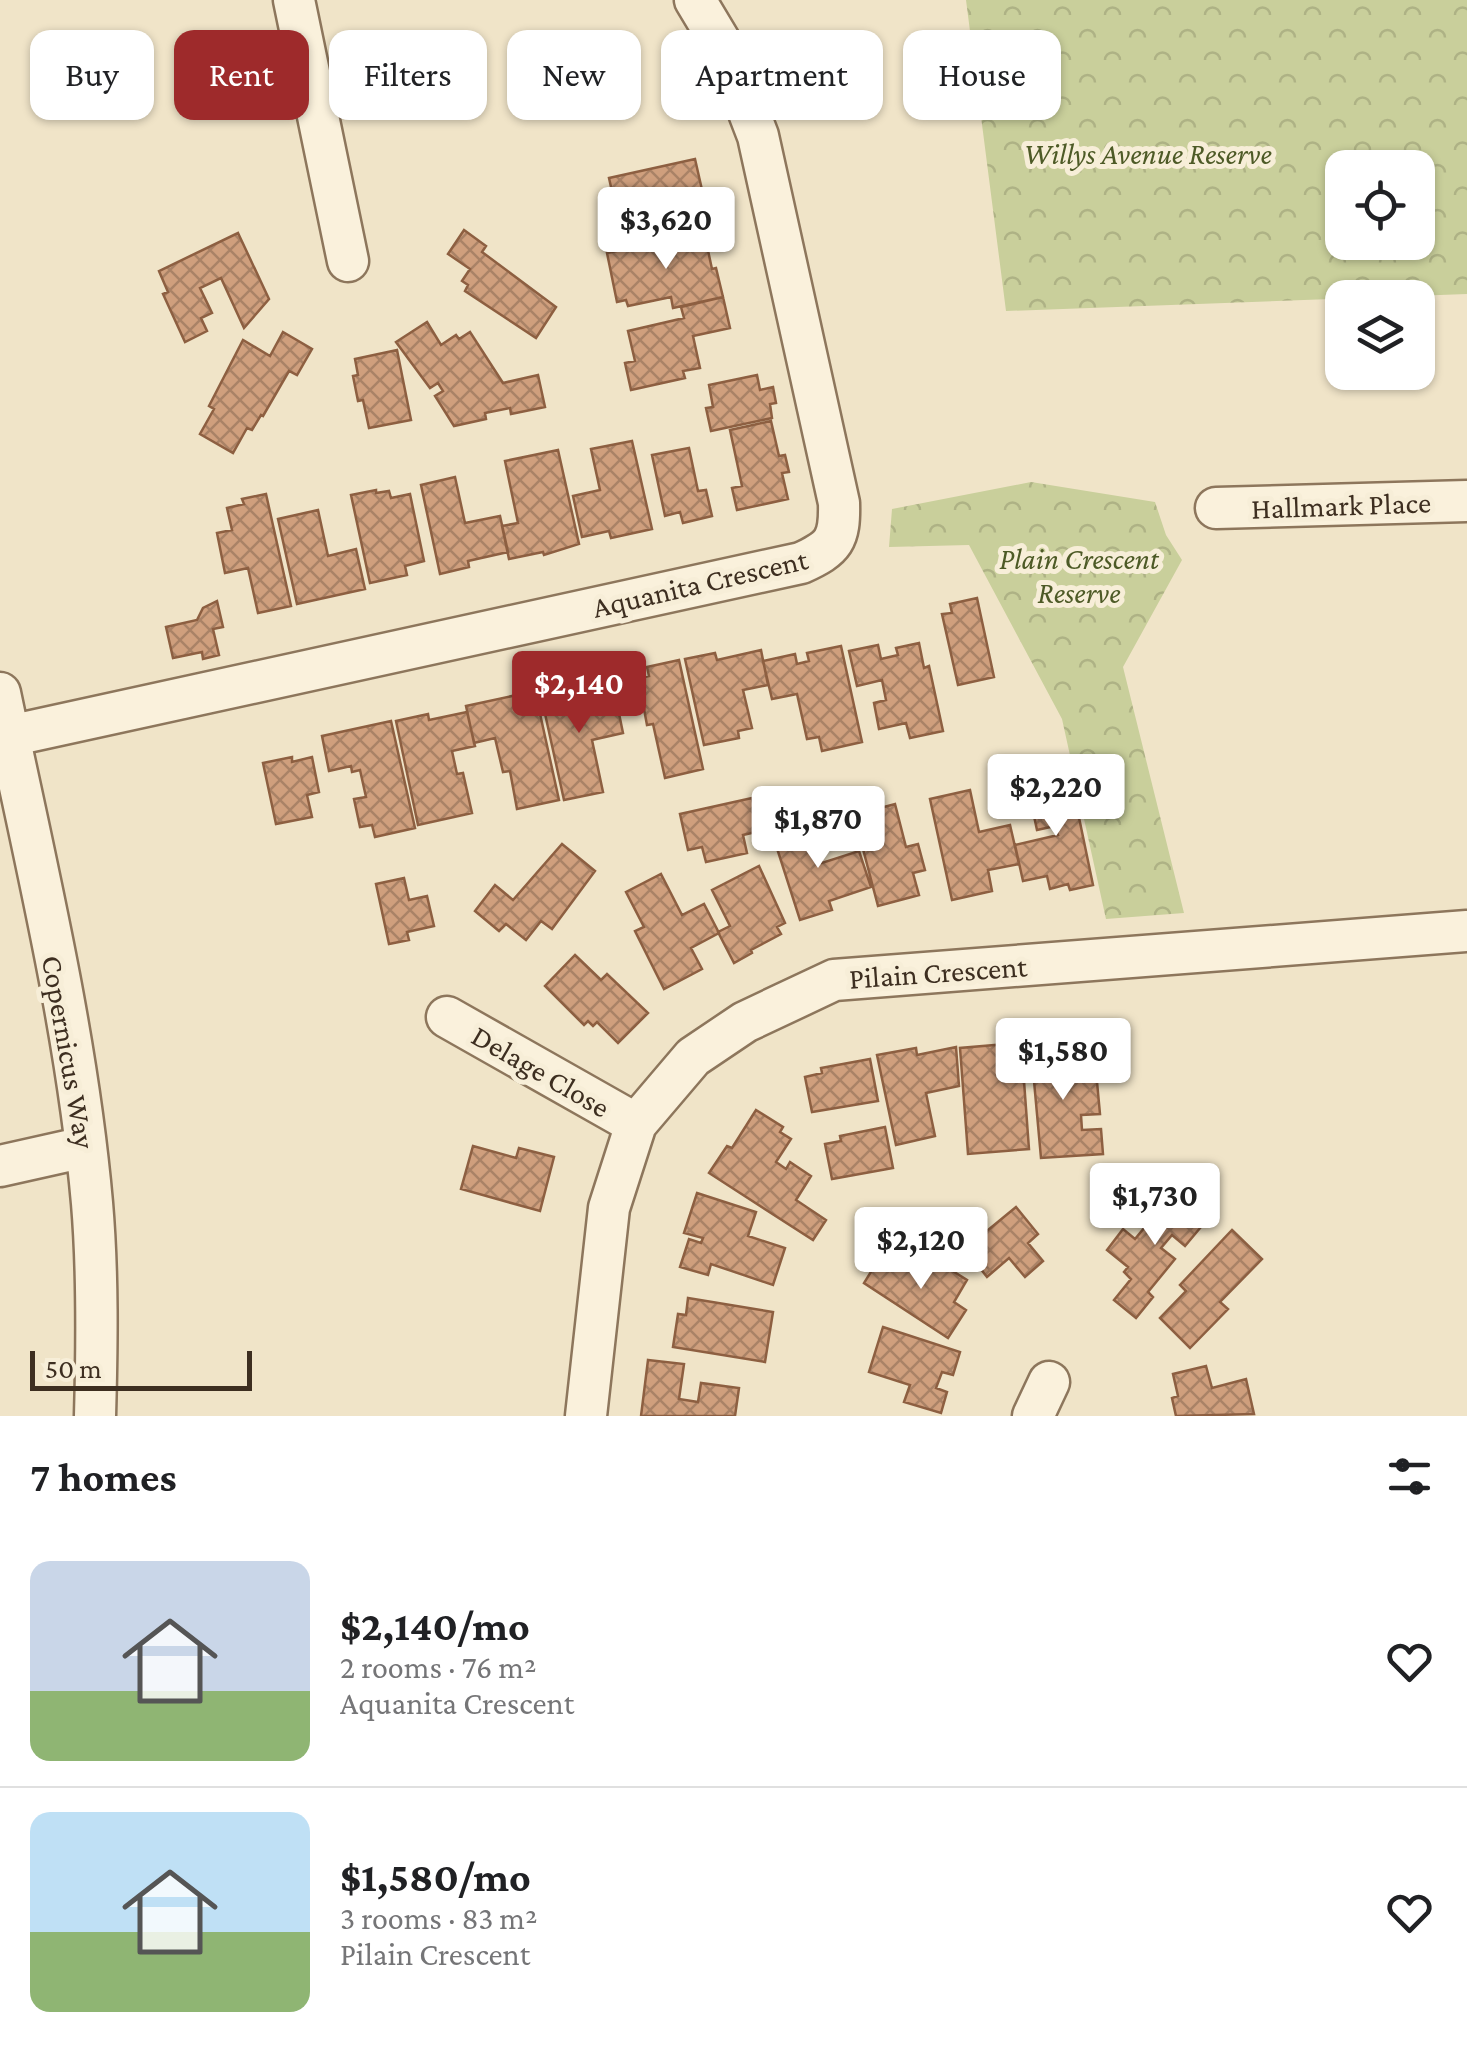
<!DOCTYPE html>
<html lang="en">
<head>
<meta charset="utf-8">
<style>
	:root { --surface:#fff; --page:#f6f6f6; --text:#202124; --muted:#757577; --line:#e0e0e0; --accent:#9e2a2b }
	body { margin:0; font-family:"Crimson Pro",serif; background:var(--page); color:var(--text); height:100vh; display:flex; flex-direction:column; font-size:38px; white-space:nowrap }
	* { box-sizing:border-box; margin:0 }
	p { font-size:32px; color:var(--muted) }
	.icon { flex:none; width:55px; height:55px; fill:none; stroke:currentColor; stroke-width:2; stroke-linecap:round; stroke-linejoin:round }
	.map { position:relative; height:1416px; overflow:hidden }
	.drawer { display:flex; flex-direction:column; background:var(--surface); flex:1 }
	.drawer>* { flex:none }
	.banner { position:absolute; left:30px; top:30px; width:1408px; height:90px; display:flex; gap:20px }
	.buttons { position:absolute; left:1325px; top:150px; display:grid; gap:20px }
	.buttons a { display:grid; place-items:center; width:110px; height:110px; border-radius:20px; background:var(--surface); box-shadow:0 2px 8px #0004; font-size:50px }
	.scale { position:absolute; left:30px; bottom:25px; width:222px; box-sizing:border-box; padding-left:10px; border:5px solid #3d2e20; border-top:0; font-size:28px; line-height:35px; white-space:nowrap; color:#3d2e20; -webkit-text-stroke:8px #f7eed8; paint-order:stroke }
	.price { position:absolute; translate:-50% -85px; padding:0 22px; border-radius:10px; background:#fff; color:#222; font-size:32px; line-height:65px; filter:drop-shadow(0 2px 5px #0008) }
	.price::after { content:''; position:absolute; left:50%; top:60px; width:30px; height:22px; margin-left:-15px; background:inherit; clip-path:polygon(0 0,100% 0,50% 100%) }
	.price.on { background:var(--accent); color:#fff }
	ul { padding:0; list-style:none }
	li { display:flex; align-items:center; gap:30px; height:250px; padding:0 30px }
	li+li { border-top:2px solid var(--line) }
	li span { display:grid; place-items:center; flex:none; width:280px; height:200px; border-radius:20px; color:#555 }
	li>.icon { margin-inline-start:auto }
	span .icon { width:120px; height:120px; fill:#fffc; stroke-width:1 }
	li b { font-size:42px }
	h2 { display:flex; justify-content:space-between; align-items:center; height:120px; padding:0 30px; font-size:42px }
	.tag { padding:0 35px; border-radius:20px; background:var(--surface); box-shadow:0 2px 8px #0004; font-size:35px; line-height:90px }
	.tag.on { background:var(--accent); color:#fff }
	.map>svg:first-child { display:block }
	.forest { fill:url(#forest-crowns); fill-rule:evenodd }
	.building { fill:url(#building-cross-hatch); stroke:#8d5f41; stroke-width:2.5 }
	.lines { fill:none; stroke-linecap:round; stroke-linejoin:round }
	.minor-casing { stroke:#8d765c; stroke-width:45 }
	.minor { stroke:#faf1dc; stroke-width:40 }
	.labels { text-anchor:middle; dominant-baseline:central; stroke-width:10; stroke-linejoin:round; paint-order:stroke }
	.park-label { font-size:30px; font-style:italic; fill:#4d5a26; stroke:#f7eed8 }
	.street-label { font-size:30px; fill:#3d2e20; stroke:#f7eed8 }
</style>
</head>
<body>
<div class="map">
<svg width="1467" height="1416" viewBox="0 0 1467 1416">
	<defs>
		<pattern id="forest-crowns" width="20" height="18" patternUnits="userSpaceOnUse" patternTransform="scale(2.5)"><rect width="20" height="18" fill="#c9cf9b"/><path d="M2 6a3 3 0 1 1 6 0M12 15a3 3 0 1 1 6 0" fill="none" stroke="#aeb285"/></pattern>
		<pattern id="building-cross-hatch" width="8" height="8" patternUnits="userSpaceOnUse" patternTransform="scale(2.5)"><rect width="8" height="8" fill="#cf9f7d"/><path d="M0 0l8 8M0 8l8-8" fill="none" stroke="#a98266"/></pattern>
	</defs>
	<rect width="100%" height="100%" fill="#f0e4c8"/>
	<path class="forest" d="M966,0H1467V294L1006,311ZM1342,168H1418V242H1342Z
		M1031,482L1155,502L1166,535L1182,560L1123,667L1184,913L1106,919L1062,719L969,545L889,547L892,509Z"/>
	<path class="building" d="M695,159L710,225L675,233L672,221L621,232L609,178Z
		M464,230L486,246L482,252L556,307L536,338L465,291L468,285L462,281L470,269L448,254Z
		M704,232L712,269L716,268L723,297L673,308L671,297L628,306L626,300L617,302L607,253Z
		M238,233L269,299L244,328L221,278L200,288L212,313L201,318L207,331L185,342L163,294L168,292L159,271Z
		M723,297L730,328L693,336L700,368L683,371L685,378L631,390L625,363L635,361L628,331L684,318L681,307Z
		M427,322L441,345L456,335L459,339L470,332L503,383L538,375L545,407L511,414L510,408L485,413L486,419L454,426L435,396L443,391L438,383L430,388L396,342Z
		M283,332L312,349L297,375L289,371L263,416L261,415L252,430L247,428L233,453L200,434L214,409L209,406L243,340L270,356Z
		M397,350L411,420L369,428L363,400L358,401L353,376L358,375L355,359Z
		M757,375L760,390L773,387L776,403L770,404L772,418L711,431L706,408L713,407L709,385Z
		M771,421L779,456L785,455L789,472L782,473L788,499L737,510L732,488L742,486L730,430Z
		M632,441L652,529L611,538L609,531L582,537L573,496L600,490L591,449Z
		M689,448L698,491L706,490L712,516L683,523L680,512L665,516L652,455Z
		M558,450L579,544L544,555L543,552L509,559L502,526L518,523L505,461Z
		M455,477L465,523L500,516L508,552L468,561L469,567L440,574L421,485Z
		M376,490V493L389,491L391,498L410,494L424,561L405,566L407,575L370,583L351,495Z
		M266,494L291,606L258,613L248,568L225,573L217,533L232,530L227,508L244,504L242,499Z
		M318,510L328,556L356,549L365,589L297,604L278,519Z
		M977,598L994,677L958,685L942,614L952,613L950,604Z
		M217,601L223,627L213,629L219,655L203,659L202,652L173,658L166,627L197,620L203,608Z
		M919,643L924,668L929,666L943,731L910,738L906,723L879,729L874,703L886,700L882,680L857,686L849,651L878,645L881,659L898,655L896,648Z
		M841,646L862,742L822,751L819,737L807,739L797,694L772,699L763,661L795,654L797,664L809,661L807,653Z
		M761,650L768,685L743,690L752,728L738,731L739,738L704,745L685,659L715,653L717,660Z
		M679,660L703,769L665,778L653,724L647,725L644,709L619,715L613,684L649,676L647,667Z
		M579,682L583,701L615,694L623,733L592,740L603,792L564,800L540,691Z
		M535,691L559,800L517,809L510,771L503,772L495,738L474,743L466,706Z
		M467,712L475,746L452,751L457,774L463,773L472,813L418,825L396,721L428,714L429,720Z
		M391,721L415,828L375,837L372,825L360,827L354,799L366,797L360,770L352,772L351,766L329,771L322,736Z
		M292,757V762L312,757L319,792L307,795L312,817L276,824L263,763Z
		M1071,779L1093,885L1070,890L1068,884L1050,889L1047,876L1023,881L1015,845L1058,835L1055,826L1037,830L1028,788Z
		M970,790L979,832L1010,825L1019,864L988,870L992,891L952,900L930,799Z
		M752,798L760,831L743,835L747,853L706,862L702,847L688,850L680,814Z
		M895,804L906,847L918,844L925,870L913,873L919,895L878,906L854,815Z
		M825,822L833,847L819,851L822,863L859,851L871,887L829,901L832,910L800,920L774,839Z
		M562,844L595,871L552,929L541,921L526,940L506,924L499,931L475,911L495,885L513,900Z
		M759,866L785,923L777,927L781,934L751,950L752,953L734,963L718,932L730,926L712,890Z
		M661,874L682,915L704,904L719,933L691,948L702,969L664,989L635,931L644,927L626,892Z
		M404,878L409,900L427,896L434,926L407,932L409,940L389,944L376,884Z
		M575,955L601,980L607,974L648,1013L618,1043L597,1022L593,1026L588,1021L584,1025L545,986Z
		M1060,1035L1063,1066H1070L1071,1073L1096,1071L1100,1114L1081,1115L1082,1130L1101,1129L1103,1154L1041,1158L1030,1037Z
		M1030,1042L1033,1080L1024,1081L1029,1149L968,1154L960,1048Z
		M956,1047L959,1086L926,1093L935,1136L896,1145L877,1055L916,1048L917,1055Z
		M870,1059L878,1101L812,1112L805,1077L822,1073L821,1068Z
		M756,1110L783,1127L780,1132L791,1139L776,1162L786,1169L790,1162L811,1176L796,1200L826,1220L813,1240L709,1173L727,1146L732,1148Z
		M885,1127L893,1168L832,1179L825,1144L841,1141L840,1136Z
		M473,1146L516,1158L519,1148L554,1157L540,1211L461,1189Z
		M1178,1187L1211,1215L1185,1246L1172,1235L1161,1248L1175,1259L1148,1292L1153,1297L1136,1318L1114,1300L1131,1279L1124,1272L1128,1267L1107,1250L1123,1229L1135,1239Z
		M697,1193L756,1212L748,1236L785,1248L773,1285L711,1264L708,1275L680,1267L689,1239L701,1243L703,1238L684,1233Z
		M1016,1207L1038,1234L1028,1243L1043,1261L1025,1277L1009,1258L987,1277L965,1249Z
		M1232,1230L1262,1259L1220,1302L1228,1309L1190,1348L1160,1318L1186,1291L1180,1285Z
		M884,1251L924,1277L935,1260L967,1280L954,1302L966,1310L948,1338L864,1283Z
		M688,1298L773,1312L765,1362L673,1347L678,1314L686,1315Z
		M883,1327L960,1352L953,1375L942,1372L936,1388L947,1392L941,1413L904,1402L910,1385L869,1372Z
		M648,1360L684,1364L679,1399L698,1402L701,1383L739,1388L735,1416H641Z
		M1206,1366L1212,1388L1246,1379L1254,1414L1176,1416L1172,1398L1178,1396L1173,1374Z"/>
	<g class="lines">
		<g class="minor-casing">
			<path id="minor" d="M294,0L348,261
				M1216,508L1467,501
				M0,693C35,861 77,1032 92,1203C98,1273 97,1345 95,1416
				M9,736L801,563C834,548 840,540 839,503L758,136L725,50L695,0
				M447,1017L636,1124
				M0,1166L85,1147
				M586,1416L609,1208L636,1124L693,1057L745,1022L834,980L1467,931
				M1033,1416L1049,1382"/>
		</g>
		<use href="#minor" class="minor"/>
	</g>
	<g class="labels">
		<g class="park-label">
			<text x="1148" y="153">Willys Avenue Reserve</text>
			<text x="1079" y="558">Plain Crescent<tspan x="1079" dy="34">Reserve</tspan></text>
		</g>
		<g class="street-label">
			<text transform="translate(1341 505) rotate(-2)">Hallmark Place</text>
			<text transform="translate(700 583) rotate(-13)">Aquanita Crescent</text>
			<text transform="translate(938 972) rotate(-4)">Pilain Crescent</text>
			<text transform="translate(69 1052) rotate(80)">Copernicus Way</text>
			<text transform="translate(541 1071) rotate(30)">Delage Close</text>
		</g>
	</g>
</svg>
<div class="buttons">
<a><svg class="icon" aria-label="locate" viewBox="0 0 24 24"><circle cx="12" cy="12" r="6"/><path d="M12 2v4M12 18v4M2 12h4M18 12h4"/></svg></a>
<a><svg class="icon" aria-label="layers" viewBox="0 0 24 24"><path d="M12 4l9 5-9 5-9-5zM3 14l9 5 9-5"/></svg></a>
</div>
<div class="scale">50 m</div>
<b class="price" style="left:666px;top:272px">$3,620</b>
<b class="price on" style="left:579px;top:736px">$2,140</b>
<b class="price" style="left:1056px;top:839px">$2,220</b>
<b class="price" style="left:818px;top:871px">$1,870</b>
<b class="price" style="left:1063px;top:1103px">$1,580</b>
<b class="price" style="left:1155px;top:1248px">$1,730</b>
<b class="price" style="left:921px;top:1292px">$2,120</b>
<div class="banner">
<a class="tag">Buy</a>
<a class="tag on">Rent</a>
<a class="tag">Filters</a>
<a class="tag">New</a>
<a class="tag">Apartment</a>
<a class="tag">House</a>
</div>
</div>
<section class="drawer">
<h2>7 homes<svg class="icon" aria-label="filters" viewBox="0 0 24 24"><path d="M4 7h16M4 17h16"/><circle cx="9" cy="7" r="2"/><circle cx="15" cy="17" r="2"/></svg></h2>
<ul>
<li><span style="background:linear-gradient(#c9d6e8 65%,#8fb573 0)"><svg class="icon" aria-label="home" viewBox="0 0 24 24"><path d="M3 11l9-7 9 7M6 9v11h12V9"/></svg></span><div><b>$2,140/mo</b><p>2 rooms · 76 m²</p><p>Aquanita Crescent</p></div><svg class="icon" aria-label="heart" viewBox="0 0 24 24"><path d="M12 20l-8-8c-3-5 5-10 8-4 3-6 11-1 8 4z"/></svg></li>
<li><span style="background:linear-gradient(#bfe0f5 60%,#8fb573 0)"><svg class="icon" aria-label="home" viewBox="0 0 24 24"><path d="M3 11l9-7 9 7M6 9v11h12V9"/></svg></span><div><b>$1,580/mo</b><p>3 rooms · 83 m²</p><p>Pilain Crescent</p></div><svg class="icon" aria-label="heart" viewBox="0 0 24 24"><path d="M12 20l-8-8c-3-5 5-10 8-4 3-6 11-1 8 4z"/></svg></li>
</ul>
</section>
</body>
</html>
